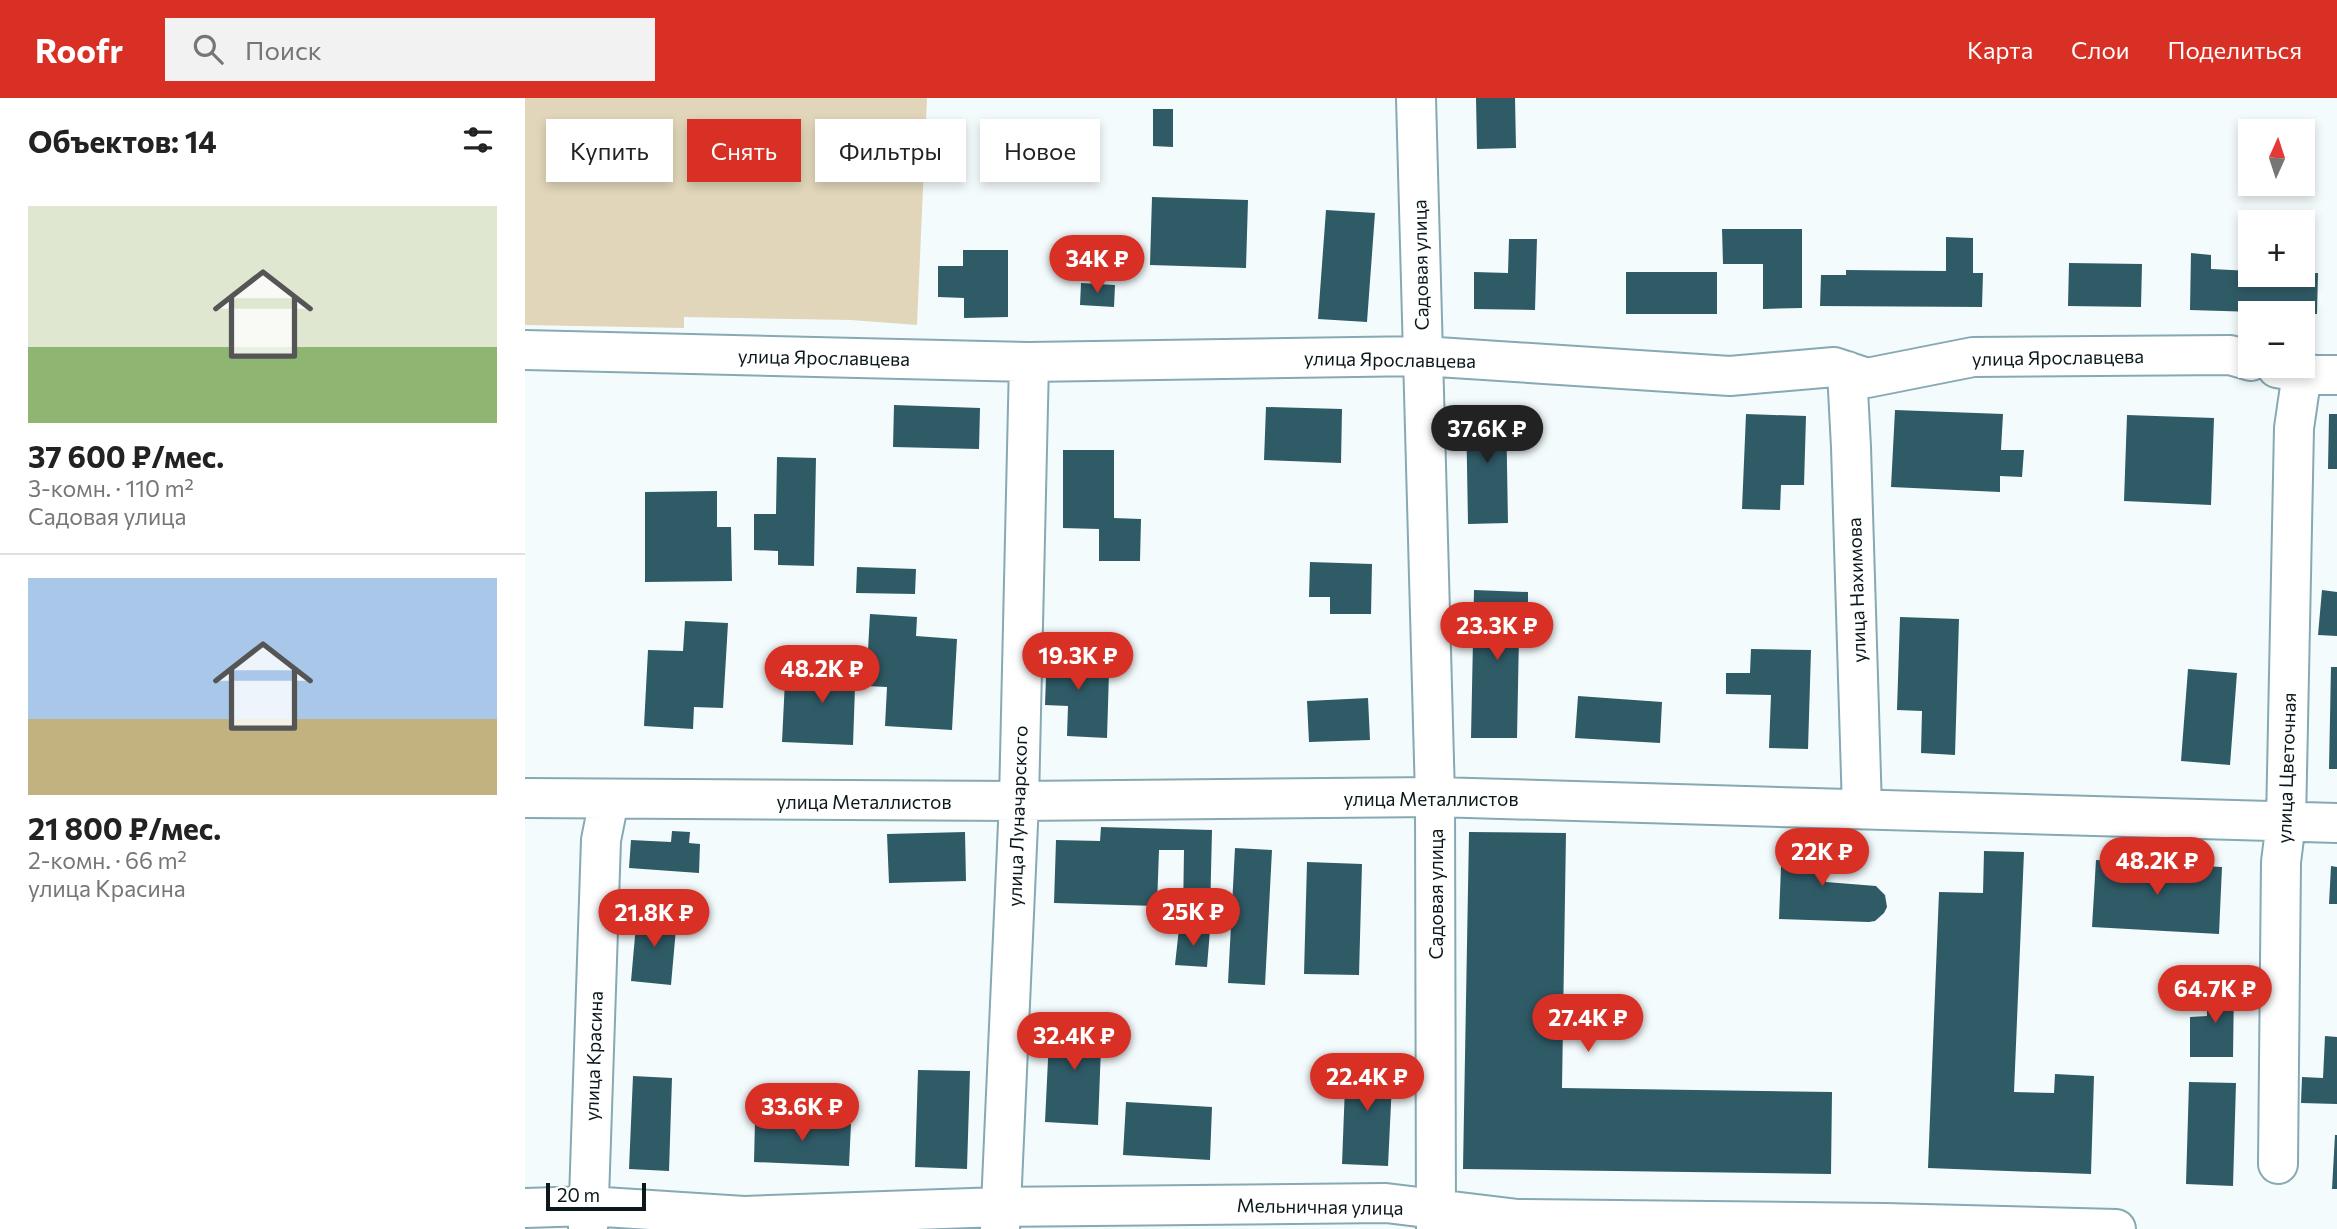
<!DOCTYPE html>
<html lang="ru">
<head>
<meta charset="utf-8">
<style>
	:root { --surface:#fff; --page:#f2f2f2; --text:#222; --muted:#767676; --line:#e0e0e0; --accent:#d93025 }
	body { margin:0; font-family:Commissioner,sans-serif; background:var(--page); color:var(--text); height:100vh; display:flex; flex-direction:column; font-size:26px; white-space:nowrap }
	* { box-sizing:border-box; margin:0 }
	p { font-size:23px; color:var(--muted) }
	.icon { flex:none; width:38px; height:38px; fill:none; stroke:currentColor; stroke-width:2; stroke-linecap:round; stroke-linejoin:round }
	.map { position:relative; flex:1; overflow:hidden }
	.panel { display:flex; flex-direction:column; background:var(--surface); width:525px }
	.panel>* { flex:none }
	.hud { position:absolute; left:21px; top:21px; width:665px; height:63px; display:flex; gap:14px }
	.needle { width:46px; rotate:3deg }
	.buttons { position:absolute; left:1713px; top:21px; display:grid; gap:14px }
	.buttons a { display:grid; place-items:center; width:77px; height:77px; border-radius:0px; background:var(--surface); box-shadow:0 4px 10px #0003; font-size:35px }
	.scale { position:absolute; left:21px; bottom:18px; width:100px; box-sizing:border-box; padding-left:7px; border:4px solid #0b181c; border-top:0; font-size:19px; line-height:24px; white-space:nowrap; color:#0b181c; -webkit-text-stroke:5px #fff; paint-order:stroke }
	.price { position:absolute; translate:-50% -60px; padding:0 16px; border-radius:24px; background:var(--accent); color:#fff; font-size:23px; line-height:46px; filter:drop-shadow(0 2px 4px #0008) }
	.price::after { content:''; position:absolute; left:50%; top:42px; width:21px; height:16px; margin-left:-10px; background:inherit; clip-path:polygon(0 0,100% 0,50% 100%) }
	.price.current { background:#222; color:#fff }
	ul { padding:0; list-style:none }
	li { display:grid; align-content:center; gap:14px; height:371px; padding:0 28px }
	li+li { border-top:2px solid var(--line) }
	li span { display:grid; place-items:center; height:217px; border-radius:0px; color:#555 }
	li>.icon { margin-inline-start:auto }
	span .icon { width:126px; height:126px; fill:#fffc; stroke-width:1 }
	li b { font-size:30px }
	h2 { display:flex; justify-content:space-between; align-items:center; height:84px; padding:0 28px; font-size:30px }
	.tag { padding:0 24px; border-radius:0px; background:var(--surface); box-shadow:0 4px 10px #0003; font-size:24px; line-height:63px }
	.tag.current { background:var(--accent); color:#fff }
	header { display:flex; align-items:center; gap:42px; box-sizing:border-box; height:98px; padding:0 35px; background:var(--accent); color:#fff }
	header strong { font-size:33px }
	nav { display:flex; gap:38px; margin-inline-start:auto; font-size:24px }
	.search { width:490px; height:63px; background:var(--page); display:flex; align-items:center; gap:18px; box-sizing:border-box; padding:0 24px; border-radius:0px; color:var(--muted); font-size:26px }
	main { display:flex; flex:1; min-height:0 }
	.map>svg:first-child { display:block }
	.green { fill:#e1d6b9 }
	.building { fill:#2f5b67 }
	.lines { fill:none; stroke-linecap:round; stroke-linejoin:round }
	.minor-casing { stroke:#86a9b3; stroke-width:42 }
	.minor { stroke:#fff; stroke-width:38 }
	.labels { text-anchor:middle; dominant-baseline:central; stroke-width:7; stroke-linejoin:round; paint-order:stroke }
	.street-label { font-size:19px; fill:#0b181c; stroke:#fff }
</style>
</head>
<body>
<header>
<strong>Roofr</strong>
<div class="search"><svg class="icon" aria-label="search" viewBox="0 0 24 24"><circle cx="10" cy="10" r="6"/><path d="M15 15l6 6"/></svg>Поиск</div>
<nav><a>Карта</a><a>Слои</a><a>Поделиться</a></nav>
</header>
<main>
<section class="panel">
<h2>Объектов: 14<svg class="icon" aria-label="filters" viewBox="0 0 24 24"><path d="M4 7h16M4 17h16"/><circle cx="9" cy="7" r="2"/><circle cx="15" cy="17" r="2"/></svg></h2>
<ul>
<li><span style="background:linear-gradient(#dfe7d0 65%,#8fb573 0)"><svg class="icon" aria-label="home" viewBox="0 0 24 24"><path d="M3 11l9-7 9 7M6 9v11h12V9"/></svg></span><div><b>37 600 ₽/мес.</b><p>3-комн. · 110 m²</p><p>Садовая улица</p></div></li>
<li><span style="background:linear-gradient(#a9c7e8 65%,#c2b280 0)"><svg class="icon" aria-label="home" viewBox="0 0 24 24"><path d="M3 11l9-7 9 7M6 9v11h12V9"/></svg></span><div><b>21 800 ₽/мес.</b><p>2-комн. · 66 m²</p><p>улица Красина</p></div></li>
</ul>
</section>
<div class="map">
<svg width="1812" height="1131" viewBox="0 0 1812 1131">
	<rect width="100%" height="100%" fill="#f4fbfd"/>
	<path class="green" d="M0,0H402L392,227L326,222L159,219V230L0,227Z"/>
	<path class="building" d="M951,0H990L991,50L952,51Z
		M628,11H648V49L628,48Z
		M627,99L723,102L721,170L625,167Z
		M801,112L850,115L842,224L793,221Z
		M1197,131H1277V210L1238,211V166H1198Z
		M1421,139L1448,140V175H1458L1457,209L1295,208L1296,177H1321V172L1421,173Z
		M984,141H1012L1010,212L949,211V174L983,175Z
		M438,152H483V219L439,220V200L413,199V168H438Z
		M1666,155L1686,157V171L1726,173V177L1793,175L1792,216L1665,212Z
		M1544,165L1617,166L1616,209L1543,208Z
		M1101,174H1192V216H1101Z
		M556,185L590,187L589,209L555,207Z
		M369,307L455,310L454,351L368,349Z
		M981,308L983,425L943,426L941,309Z
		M741,309L817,311L816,365L739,362Z
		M1370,312L1478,316L1476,352H1499L1497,379L1475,378V394L1366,389Z
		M1221,316L1281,318L1279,387H1256L1255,412L1217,411Z
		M1804,316H1812V371H1803Z
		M1602,317L1689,320L1686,407L1599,403Z
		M538,352H589V420L616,421L615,463H574V431L538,430Z
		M252,359L291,360L289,468L253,467V453L229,452V416H251Z
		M192,393V429H206L207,483L120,484V394Z
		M785,464L847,466L846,516H805V499H784Z
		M332,469L391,471L390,496L331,495Z
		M949,492L1003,494V537H994L992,640H946Z
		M1797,492L1812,494V538L1793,537Z
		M345,516L392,519L391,538L432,541L427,632L360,628L362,589L341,588Z
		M1375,519L1434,521L1430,657L1396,655L1397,613L1372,612Z
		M160,523L203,525L198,610L169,609L168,631L119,628L123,552L158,553Z
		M522,551L567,552L566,574H584L582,640L542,638L543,608L520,607Z
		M1226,551L1286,552L1283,651L1244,650L1246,597L1201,596V575H1225Z
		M296,558L331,560L328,647L257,644L260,582L295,584Z
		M1806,569H1812V671H1804Z
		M1663,571L1712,575L1705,667L1656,663Z
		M1053,598L1137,604L1135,645L1050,640Z
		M843,600L845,642L784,644L782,603Z
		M576,729L687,732L685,818L658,817L659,752H634L632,808L529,805L531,742L575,743Z
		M147,733L165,734L164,745L175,746L174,775L104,770L106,742L146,744Z
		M440,734L441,783L364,785L362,736Z
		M944,734L1041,735L1037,990L1307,994L1306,1076L938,1071Z
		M1257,742L1303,743L1301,784L1351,788L1360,797L1362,809L1359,815L1350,823L1344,824L1254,821Z
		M710,750L747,752L740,887L703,885Z
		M1459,753L1499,754L1489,994L1529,995L1530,976L1569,978L1566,1076L1403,1070L1414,794L1458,795Z
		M1571,762L1697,769L1694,836L1567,829Z
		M782,764L837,766L834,877L779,876Z
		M1806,768L1812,769V806H1804Z
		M112,816L152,819L146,887L106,883Z
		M654,830L685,832L682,869L650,867Z
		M1682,886L1709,887L1708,959H1665V919L1682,918Z
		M525,920L577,923L573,1027L520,1024Z
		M1800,938L1812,939V1006L1776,1005L1777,979L1798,980Z
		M821,962L868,964L863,1068L817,1066Z
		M393,972L445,973L442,1071L390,1069Z
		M108,978L147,980L144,1073L104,1071Z
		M1664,984L1711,985L1708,1088L1661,1086Z
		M601,1004L687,1009L685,1062L598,1057Z
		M230,1022L326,1026L324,1068L229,1064Z
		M1810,1037H1812V1091H1807Z"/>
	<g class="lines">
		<g class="minor-casing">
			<path id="minor" d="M891,0L910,699L911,1131
				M0,252L504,264L897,258L1205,278L1309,269L1342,280L1448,259L1705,257L1726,263
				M1752,270L1790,277H1812
				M1322,273L1326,349L1337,711
				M0,700L494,703L910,699L1812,725
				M1753,1066L1756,764L1761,724L1769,330L1777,275
				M0,1110L63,1108L219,1118L475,1109L861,1105L993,1121L1360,1125L1591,1131
				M63,1131L76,742L84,702
				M475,1131L494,703L504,264"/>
		</g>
		<use href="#minor" class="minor"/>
	</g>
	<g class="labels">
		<g class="street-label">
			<text transform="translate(895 167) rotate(-91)">Садовая улица</text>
			<text transform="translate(299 259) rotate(1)">улица Ярославцева</text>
			<text transform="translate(1533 259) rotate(-1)">улица Ярославцева</text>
			<text transform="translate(865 261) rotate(1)">улица Ярославцева</text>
			<text transform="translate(1331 492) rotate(-92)">улица Нахимова</text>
			<text transform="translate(1761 670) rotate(-88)">улица Цветочная</text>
			<text x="906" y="700">улица Металлистов</text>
			<text x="339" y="703">улица Металлистов</text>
			<text transform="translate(492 718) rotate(-88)">улица Луначарского</text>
			<text transform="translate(910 796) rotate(-90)">Садовая улица</text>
			<text transform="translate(68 958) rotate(-88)">улица Красина</text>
			<text transform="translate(795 1108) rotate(1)">Мельничная улица</text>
		</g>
	</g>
</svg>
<div class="buttons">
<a><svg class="needle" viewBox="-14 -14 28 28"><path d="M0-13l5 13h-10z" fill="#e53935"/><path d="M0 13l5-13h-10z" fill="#767676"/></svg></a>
<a>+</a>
<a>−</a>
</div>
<div class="scale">20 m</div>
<b class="price" style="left:572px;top:197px">34K ₽</b>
<b class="price current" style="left:962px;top:367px">37.6K ₽</b>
<b class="price" style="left:972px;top:564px">23.3K ₽</b>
<b class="price" style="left:553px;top:594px">19.3K ₽</b>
<b class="price" style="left:297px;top:607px">48.2K ₽</b>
<b class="price" style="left:1297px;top:790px">22K ₽</b>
<b class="price" style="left:1632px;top:799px">48.2K ₽</b>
<b class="price" style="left:668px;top:850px">25K ₽</b>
<b class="price" style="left:129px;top:851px">21.8K ₽</b>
<b class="price" style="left:1690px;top:927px">64.7K ₽</b>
<b class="price" style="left:1063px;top:956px">27.4K ₽</b>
<b class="price" style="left:549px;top:974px">32.4K ₽</b>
<b class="price" style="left:842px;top:1015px">22.4K ₽</b>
<b class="price" style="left:277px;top:1045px">33.6K ₽</b>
<div class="hud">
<a class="tag">Купить</a>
<a class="tag current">Снять</a>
<a class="tag">Фильтры</a>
<a class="tag">Новое</a>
</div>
</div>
</main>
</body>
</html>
